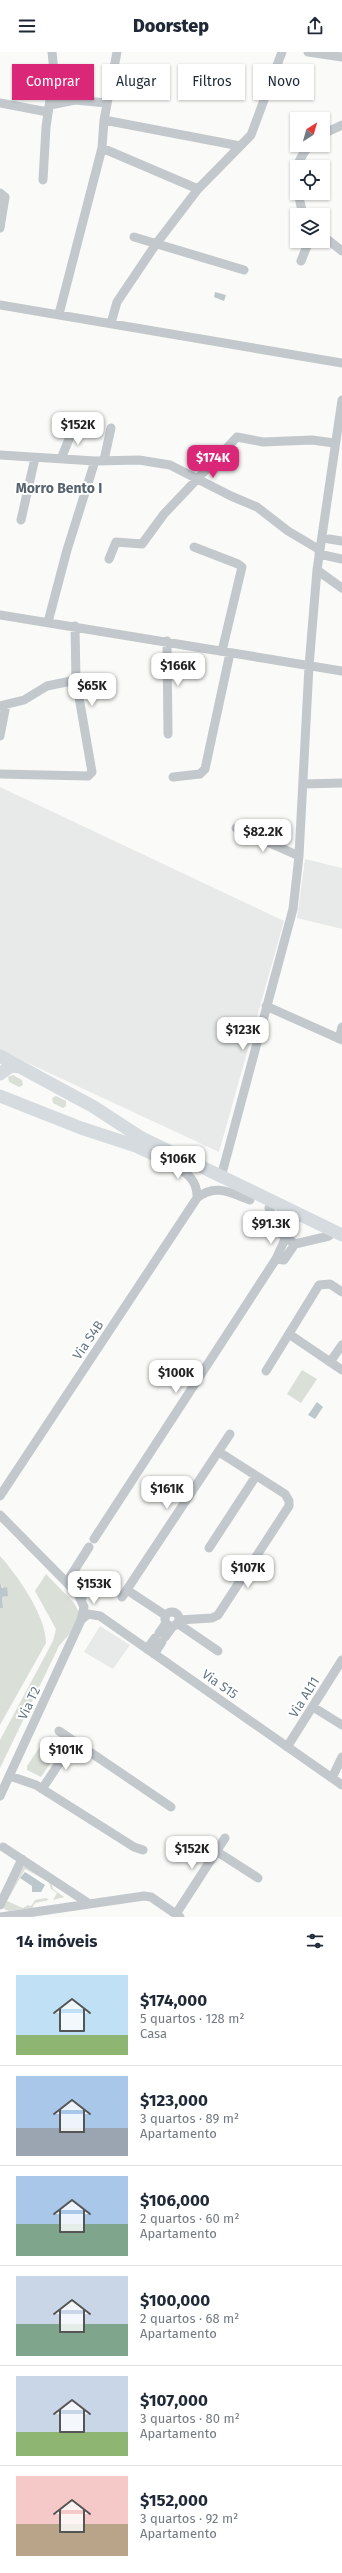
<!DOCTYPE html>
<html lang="pt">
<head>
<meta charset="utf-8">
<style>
	:root { --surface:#fff; --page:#f2f2f3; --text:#1f2937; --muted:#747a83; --line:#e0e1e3; --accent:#db2777 }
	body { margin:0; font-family:"Fira Sans",sans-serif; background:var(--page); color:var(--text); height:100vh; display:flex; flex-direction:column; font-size:15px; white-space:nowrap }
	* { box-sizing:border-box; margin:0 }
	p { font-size:13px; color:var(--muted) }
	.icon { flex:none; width:22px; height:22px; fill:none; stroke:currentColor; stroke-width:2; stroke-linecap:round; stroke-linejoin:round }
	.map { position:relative; height:1865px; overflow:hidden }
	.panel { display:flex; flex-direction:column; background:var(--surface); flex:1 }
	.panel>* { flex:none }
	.guide { position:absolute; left:12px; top:12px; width:318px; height:36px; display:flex; gap:8px }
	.needle { width:26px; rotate:37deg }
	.controls { position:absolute; left:290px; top:60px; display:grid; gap:8px }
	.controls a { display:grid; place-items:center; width:40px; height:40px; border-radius:0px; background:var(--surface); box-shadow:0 1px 3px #0004; font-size:20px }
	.price { position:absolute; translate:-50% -34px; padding:0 9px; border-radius:8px; background:#fff; color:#222; font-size:13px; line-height:26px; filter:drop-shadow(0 1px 2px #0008) }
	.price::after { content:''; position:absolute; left:50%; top:24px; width:12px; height:9px; margin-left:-6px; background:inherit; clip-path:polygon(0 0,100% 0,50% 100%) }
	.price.on { background:var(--accent); color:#fff }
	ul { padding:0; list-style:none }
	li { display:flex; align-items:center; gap:12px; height:100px; padding:0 16px }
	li+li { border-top:1px solid var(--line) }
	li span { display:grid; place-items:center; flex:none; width:112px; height:80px; border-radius:0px; color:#555 }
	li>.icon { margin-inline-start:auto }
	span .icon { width:48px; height:48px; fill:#fffc; stroke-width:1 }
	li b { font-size:17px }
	h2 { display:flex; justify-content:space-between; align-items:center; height:48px; padding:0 16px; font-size:17px }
	.chip { padding:0 14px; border-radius:0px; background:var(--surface); box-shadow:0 1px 3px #0004; font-size:14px; line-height:36px }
	.chip.on { background:var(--accent); color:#fff }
	header { display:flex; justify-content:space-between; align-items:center; height:52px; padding:0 16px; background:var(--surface); font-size:18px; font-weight:800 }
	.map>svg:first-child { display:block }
	.built { fill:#e8e9e9 }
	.green { fill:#dadfd7 }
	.water { fill:#bbc7cb }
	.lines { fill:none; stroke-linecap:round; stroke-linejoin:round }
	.minor { stroke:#c3c8cc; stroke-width:9 }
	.highway { stroke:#d6dbdf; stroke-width:13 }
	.labels { text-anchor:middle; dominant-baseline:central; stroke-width:4; stroke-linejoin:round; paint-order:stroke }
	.street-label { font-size:13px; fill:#657683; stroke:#fff }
	.neighbourhood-label { font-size:14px; font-weight:bold; fill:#57646e; stroke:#fff }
</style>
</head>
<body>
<header><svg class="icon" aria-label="menu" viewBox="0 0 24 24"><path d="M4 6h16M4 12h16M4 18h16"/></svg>Doorstep<svg class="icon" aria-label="share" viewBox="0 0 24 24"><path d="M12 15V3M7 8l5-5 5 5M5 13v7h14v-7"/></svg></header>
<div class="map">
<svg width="342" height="1865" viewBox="0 0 342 1865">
	<rect width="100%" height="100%" fill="#fafaf8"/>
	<path class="built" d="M0,735L284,869L219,1100L0,998Z
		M305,807L342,816V877L297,866Z
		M100,1574L130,1593L113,1617L84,1600Z"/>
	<path class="green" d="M13,1023L22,1028L23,1033L19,1035L9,1030L8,1025Z
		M56,1044L66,1049V1054L63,1056L53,1051L52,1046Z
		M302,1318L317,1327L301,1351L287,1342Z
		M0,1504C18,1524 46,1564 46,1591L0,1673V1556H3L2,1545L7,1544L0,1530Z
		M46,1522L74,1551L80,1562L73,1578L59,1594L0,1716V1688L53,1589L56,1577L35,1539Z
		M46,1689L59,1698L41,1725L27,1718V1714L43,1690Z
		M24,1814L51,1830L53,1837L64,1845L53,1848L57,1841L51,1837L49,1830L25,1817L7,1849L23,1856L28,1853L31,1854L35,1848L46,1846L49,1848L35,1851L32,1856L9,1859L4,1857L3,1855Z"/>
	<path class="water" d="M215,240L226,243L224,249L214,245Z
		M317,1350L323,1355L315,1367L308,1363Z
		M0,1530L2,1536L7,1535L8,1544L2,1545L3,1556H0Z
		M25,1820L45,1833L41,1840H32V1834L20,1826Z"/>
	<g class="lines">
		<path class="minor" d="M308,0L342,5
			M0,51L48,60
			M50,53L75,48L107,51
			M104,68L240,94
			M323,82L342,73
			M102,96L198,137
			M43,128L46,75L54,20L52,0
			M297,138C293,120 298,106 310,93
			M0,141L5,145L0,176
			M298,141L303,163
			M323,184L342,199
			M134,185L244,218
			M301,209L309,189
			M0,253L342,311
			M59,262L102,96L104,68L117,0
			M111,271L117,250L156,192L198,137L251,83L282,0
			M0,403L95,409L139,408L170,413L231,444L257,455L288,479L320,498
			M61,407L75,372
			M104,408L111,376
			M21,468L35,406
			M329,487L342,489
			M194,495L238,512L242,515L222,599
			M319,502L342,507
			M109,507L116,490L142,492L164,462L237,385L263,390L312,388L334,391
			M317,518L342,536
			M0,563L342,619
			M48,570L67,498L95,409
			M167,589L168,682
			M0,654L24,648L47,634L76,628
			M0,684L6,653
			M0,722L88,724L92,720L76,628L75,574
			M173,725L200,722L205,717L230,601
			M303,732L342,731
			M236,776L299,804
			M266,954L342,988
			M339,987L342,975
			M170,1110C184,1120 198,1126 197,1146
			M221,1125L293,857L299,804L309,614L317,518L342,348
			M269,1156L280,1181L295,1192L329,1184
			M276,1207L284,1208L295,1192
			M289,1282L342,1318
			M330,1310L342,1293
			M266,1319L319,1233L330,1232L342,1240
			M0,1444L197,1146C215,1131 231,1141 250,1148
			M0,1463L82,1546
			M94,1487L276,1207L285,1187
			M209,1496L256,1424
			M67,1530L89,1495
			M127,1538L165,1563
			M122,1545L230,1382
			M165 1567a7 7 0 1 1 14 0a7 7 0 1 1-14 0Z
			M81,1568L88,1562L100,1564L342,1733
			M179,1568L212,1566L218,1563L289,1454V1449L285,1442L219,1400
			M177,1571L218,1599
			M159,1581L166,1571
			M165,1585L173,1574
			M147,1597L155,1586
			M154,1602L162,1590
			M313,1655L342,1673
			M59,1679L171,1755
			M287,1695L342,1608
			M10,1724L36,1733L134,1795L143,1798
			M332,1726L342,1705
			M42,1737L74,1689
			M0,1744L81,1568L84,1555L78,1542
			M3,1795L88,1851
			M216,1799L258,1826
			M0,1853L22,1807
			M176,1862L225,1786
			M0,1865L144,1844L151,1845L180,1865"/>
		<path class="highway" d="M0,1004L94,1055L140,1085L342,1183
			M0,1022L11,1014L20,1015
			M0,1044L81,1076L136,1094L175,1112"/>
	</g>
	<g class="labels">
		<g class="street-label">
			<text transform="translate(88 1288) rotate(-56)">Via S4B</text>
			<text transform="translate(220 1632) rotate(35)">Via S15</text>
			<text transform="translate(304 1645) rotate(-58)">Via AL11</text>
			<text transform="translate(29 1651) rotate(-65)">Via T2</text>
		</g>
		<g class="neighbourhood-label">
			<text x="59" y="436">Morro Bento I</text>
		</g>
	</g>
</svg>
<div class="controls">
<a><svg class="needle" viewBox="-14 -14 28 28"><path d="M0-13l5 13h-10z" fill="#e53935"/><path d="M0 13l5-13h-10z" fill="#747a83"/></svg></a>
<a><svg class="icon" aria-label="locate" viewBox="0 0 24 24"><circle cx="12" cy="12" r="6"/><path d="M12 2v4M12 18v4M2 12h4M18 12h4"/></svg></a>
<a><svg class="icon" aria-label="layers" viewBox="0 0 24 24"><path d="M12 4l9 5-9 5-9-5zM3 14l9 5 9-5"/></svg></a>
</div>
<b class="price" style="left:78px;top:394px">$152K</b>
<b class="price on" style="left:213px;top:427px">$174K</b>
<b class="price" style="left:178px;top:635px">$166K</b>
<b class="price" style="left:92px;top:655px">$65K</b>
<b class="price" style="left:263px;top:801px">$82.2K</b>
<b class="price" style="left:243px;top:999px">$123K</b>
<b class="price" style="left:178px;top:1128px">$106K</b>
<b class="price" style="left:271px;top:1193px">$91.3K</b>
<b class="price" style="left:176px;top:1342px">$100K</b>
<b class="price" style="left:167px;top:1458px">$161K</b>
<b class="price" style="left:248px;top:1537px">$107K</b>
<b class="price" style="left:94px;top:1553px">$153K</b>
<b class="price" style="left:66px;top:1719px">$101K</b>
<b class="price" style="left:192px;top:1818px">$152K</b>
<div class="guide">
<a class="chip on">Comprar</a>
<a class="chip">Alugar</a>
<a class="chip">Filtros</a>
<a class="chip">Novo</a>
</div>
</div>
<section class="panel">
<h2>14 imóveis<svg class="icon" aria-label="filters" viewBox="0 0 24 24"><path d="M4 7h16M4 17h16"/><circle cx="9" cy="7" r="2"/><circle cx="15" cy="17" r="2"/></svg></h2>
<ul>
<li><span style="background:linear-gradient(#bfe0f5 75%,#8fb573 0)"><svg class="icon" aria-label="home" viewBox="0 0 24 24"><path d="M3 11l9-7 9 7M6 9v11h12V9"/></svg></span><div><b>$174,000</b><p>5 quartos · 128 m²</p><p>Casa</p></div></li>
<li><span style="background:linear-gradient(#a9c7e8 65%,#9aa5b1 0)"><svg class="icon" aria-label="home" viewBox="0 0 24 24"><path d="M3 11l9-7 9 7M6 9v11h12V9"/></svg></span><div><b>$123,000</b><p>3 quartos · 89 m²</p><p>Apartamento</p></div></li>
<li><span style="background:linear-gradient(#a9c7e8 60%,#7fa58c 0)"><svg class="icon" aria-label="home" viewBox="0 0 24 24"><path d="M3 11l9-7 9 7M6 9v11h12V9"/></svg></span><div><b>$106,000</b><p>2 quartos · 60 m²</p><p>Apartamento</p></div></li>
<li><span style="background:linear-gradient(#c9d6e8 60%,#7fa58c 0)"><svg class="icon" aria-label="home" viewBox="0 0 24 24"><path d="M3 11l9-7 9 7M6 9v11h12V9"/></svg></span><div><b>$100,000</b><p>2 quartos · 68 m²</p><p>Apartamento</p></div></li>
<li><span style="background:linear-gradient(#c9d6e8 70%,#8fb573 0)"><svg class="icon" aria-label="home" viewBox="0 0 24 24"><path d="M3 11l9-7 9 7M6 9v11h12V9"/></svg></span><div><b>$107,000</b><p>3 quartos · 80 m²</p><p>Apartamento</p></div></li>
<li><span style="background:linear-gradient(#f6c9c9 60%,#b9a48a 0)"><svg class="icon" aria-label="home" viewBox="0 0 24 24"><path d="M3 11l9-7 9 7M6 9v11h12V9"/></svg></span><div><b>$152,000</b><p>3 quartos · 92 m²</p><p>Apartamento</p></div></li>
</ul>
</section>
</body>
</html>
